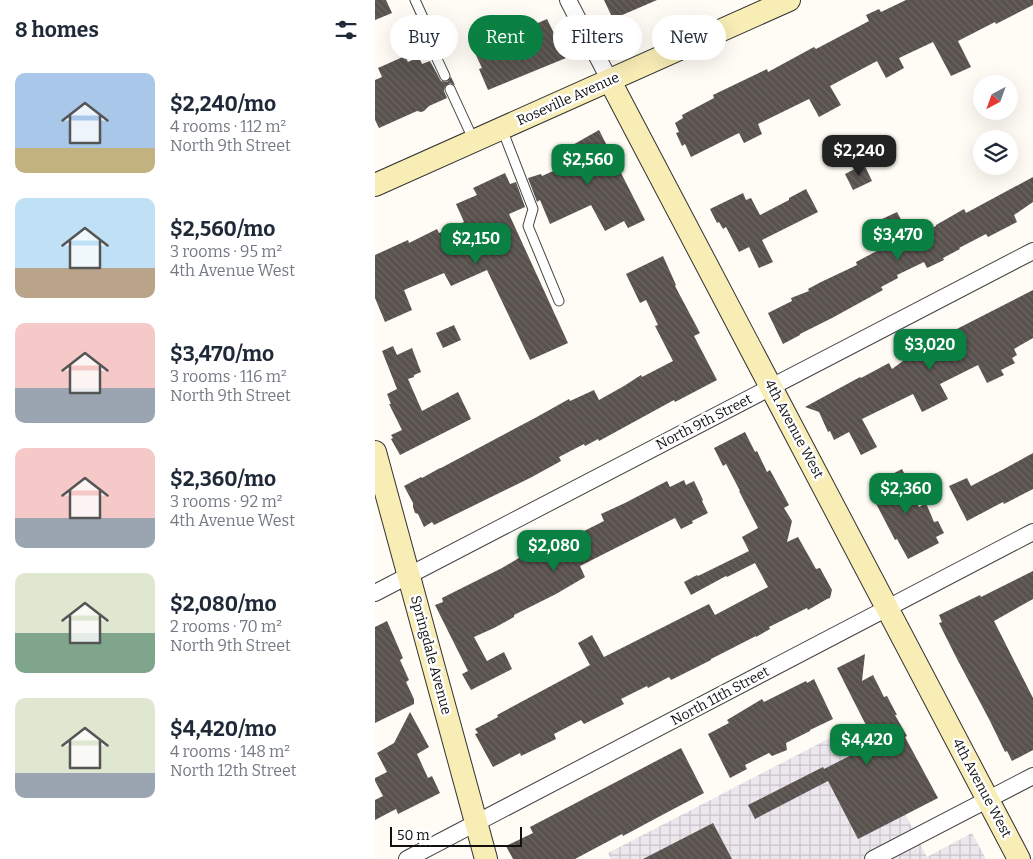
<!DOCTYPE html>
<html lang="en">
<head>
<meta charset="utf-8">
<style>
	:root { --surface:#fff; --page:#f6f6f7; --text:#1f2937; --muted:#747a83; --accent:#0b8043 }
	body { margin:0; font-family:Bitter,serif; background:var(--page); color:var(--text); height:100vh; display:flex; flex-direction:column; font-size:19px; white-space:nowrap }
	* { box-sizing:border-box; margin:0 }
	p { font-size:16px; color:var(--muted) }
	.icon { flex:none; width:28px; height:28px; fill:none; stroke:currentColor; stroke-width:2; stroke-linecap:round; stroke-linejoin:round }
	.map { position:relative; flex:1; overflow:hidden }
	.sheet { display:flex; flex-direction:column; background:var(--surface); width:375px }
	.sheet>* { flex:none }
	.guide { position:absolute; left:15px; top:15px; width:475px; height:45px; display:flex; gap:10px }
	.needle { width:32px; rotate:221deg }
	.buttons { position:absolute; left:598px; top:75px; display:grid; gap:10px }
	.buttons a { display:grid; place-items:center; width:45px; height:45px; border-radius:50%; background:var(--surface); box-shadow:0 5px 20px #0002; font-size:25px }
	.scale { position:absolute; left:15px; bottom:12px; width:132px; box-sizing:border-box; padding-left:5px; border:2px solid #101010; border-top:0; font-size:14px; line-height:18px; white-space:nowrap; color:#101010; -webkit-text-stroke:4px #fff; paint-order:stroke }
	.price { position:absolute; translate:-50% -42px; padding:0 11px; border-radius:10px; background:var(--accent); color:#fff; font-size:16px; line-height:32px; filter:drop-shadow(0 1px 2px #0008) }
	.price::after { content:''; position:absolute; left:50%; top:30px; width:15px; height:11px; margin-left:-8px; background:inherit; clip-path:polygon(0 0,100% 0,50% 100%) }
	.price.active { background:#222; color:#fff }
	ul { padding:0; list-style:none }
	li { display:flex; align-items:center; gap:15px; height:125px; padding:0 15px }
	li span { display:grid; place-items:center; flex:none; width:140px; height:100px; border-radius:10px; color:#555 }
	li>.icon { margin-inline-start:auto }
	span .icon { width:60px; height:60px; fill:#fffc; stroke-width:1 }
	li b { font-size:21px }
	h2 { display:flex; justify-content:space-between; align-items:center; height:60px; padding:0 15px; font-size:21px }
	.pill { padding:0 18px; border-radius:22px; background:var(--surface); box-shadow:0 5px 20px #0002; font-size:18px; line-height:45px }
	.pill.active { background:var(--accent); color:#fff }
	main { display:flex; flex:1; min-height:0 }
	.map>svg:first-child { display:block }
	.industrial { fill:url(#industrial-grid) }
	.building { fill:url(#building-back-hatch) }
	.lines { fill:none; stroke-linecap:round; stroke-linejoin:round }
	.lane-casing { stroke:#434343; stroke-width:11 }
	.street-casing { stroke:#434343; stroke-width:18 }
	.secondary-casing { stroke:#323232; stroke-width:24 }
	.lane { stroke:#fff; stroke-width:9 }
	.street { stroke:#fff; stroke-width:16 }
	.secondary { stroke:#f8edb5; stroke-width:22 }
	.labels { text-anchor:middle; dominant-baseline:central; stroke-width:5; stroke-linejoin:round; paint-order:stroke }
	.street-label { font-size:14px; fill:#101010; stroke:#fff }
</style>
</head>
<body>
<main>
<section class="sheet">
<h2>8 homes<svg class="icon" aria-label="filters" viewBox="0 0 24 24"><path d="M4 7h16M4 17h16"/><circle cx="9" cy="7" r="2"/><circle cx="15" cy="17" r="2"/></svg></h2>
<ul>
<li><span style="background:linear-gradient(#a9c7e8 75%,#c2b280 0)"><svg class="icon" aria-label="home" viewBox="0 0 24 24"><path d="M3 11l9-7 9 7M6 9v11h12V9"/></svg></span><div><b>$2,240/mo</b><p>4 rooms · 112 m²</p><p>North 9th Street</p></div></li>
<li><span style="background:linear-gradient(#bfe0f5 70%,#b9a48a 0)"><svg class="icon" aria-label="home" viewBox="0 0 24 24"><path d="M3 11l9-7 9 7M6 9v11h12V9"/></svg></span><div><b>$2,560/mo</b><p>3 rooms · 95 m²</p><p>4th Avenue West</p></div></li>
<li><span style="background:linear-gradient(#f6c9c9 65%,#9aa5b1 0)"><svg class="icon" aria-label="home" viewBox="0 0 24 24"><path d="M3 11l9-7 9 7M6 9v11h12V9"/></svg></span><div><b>$3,470/mo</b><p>3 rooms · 116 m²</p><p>North 9th Street</p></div></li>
<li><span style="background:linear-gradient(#f6c9c9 70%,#9aa5b1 0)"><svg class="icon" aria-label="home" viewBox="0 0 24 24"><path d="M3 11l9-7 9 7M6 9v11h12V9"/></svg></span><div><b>$2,360/mo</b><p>3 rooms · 92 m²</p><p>4th Avenue West</p></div></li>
<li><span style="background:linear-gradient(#dfe7d0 60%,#7fa58c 0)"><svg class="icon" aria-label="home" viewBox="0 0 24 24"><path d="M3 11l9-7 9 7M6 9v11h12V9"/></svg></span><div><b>$2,080/mo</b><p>2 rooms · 70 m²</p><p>North 9th Street</p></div></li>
<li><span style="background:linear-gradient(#dfe7d0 75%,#9aa5b1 0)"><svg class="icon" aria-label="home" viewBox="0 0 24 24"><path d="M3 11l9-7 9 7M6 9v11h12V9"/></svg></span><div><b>$4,420/mo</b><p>4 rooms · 148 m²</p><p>North 12th Street</p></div></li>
</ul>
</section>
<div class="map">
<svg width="658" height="859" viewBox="0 0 658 859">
	<defs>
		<pattern id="industrial-grid" width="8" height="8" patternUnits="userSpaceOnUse" patternTransform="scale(1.25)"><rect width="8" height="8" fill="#ece6ed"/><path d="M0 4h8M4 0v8" fill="none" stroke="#c9c4ca"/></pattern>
		<pattern id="building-back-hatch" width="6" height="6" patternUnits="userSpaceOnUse" patternTransform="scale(1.25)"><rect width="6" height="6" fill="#58514d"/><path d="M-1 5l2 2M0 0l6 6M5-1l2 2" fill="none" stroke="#6b6562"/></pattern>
	</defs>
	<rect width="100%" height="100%" fill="#fefcf4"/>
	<path class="industrial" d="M484,723L552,857L597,833L611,859H236L233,853Z"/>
	<path class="building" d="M0,0H11L17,13L0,20Z
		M229,0H282L238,19Z
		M531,0H658V5L621,24L620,22L583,41L596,67L576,76L558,42L524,58L529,68L511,78L502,61L455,86L466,105L444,117L434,99L383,124L387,134L369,143L364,133L316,157L310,144L307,146L301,133L304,132L300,123L308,118L307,115L339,98L338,95L392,69L393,72L439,47L441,49L494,21L491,15L504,9L506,12Z
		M172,19L191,58L113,90L104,69L107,68L99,51Z
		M30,56L33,62L44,57L47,64L55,61L66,81L72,82L76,77L80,85L75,83L70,86L69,91L72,98L54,106L49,111L46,112L42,111L4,128L0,120V80L7,77L3,68Z
		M224,130L270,220L253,228L249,221L230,231L216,205L175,224L165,200L162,202L153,178L166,174L167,176L194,164L187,151Z
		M489,164L497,181L478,190L470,174Z
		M130,173L135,184L141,182L150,207L134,214L193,343L155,360L112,270L76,286L69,273L29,290L37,310L10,322L0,298V255L33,240L34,243L62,229L64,233L89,222L81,204L102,195L98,188Z
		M658,177V202L639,215L642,222L613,237L611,234L584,248L585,249L568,258L569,260L552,268L549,262L522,275L523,278L506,287L508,290L457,318L425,334V335L408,344L393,313L417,301L416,298L434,291L433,289L446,282L482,265L481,262L517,243L505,220L522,212L536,238L561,226V225L589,209L591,213Z
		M431,189L443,212L387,240L398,262L384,268L374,247L364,252L351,227L348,229L344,222L342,223L335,209L368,193L371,200L376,198L385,215L414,200V198Z
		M288,256L301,285L300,286L325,333L319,336L342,380L300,402L299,400L224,441L223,439L210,446L209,444L184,457L186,461L155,478L59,525L57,522L49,527L43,514L40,513L38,507V503L29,486L46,477L47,478L65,468H66L160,418L194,399L195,401L219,390L224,400L249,386L266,375L267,377L298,361L280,326L283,325L271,300L265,303L251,274Z
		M658,290V338L639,349L642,355L637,358L640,363L626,370L629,375L612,383L603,365L565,384L573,399L547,412L538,394L487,419L502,447L486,455L474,432L459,440L455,431L453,432L444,412L430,407L485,377L486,378L514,363L517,369L532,358L550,351L549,349L574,337L572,334Z
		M79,325L86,340L68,348L61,333Z
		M18,346L22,355L37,348L46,372L39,375V377L33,379L47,411L83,392L96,419L25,455L16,439L18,438L16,435L27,430L14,404H16L12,394L22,389L7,351Z
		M370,432L380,452L382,451L392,472L395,470L414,505L409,508L417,521L412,542L423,537L441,569L445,568L457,590L455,598L452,599L433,610L432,608L394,627L395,629L381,637V636L336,659V660L296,680L294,677L273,688L272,686L246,699L249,704L209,724L206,720L179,734L181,739L146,756L145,753L118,767L100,734L103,733L100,729L123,717L122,715L215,665L203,643L217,635L229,657L334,604L340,615L393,587L380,563L352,577L351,576L316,595L309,582L322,575L323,576L374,551L367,537L383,528L364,491H365L351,464L348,466L339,448Z
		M658,453V489L629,504L628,502L592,521L574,486L592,478L596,486L629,469Z
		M527,469L533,481L531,482L544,507L551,503L559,522L563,521L569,533L561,537L564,543L533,559L522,539L520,540L495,492L501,489L498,484Z
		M309,480L311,485L319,481L328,500L327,501L333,513L317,521L318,523L306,529L300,518L205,566L210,577L181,594L139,615V617L119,628L99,637L112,661L129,652L137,669L96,690L87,674L93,671L60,605L68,602L67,598L127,568L154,552L163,548L164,549L189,534L192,540L209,531L229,521L226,514L250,503L292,481L295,487Z
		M658,571V599L619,621L658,698V750L637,761L632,751L630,752L615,721L581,657L564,623L567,622L564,615L605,595L606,597Z
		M12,621L28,658L25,660L34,680L31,682L39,699V704L0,723V627Z
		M490,654L487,681L498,675L509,697L512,696L522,715H520L532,736L530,737L563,798L483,839L452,779L453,781L380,819L373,805L448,767L449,769L500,743L462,668Z
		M439,679L458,719L435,730V731L411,743L412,750L397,756L394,753L370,765L372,769L355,778L333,734L354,723L352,720L387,699L389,702L431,681L432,683Z
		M35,712L54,747L42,754L53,778L57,776L65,793L23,814L21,809L0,820V800L8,796L0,781V778L12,772L2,753L19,743Z
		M306,748L329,793L289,814L248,836L247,834L200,859H138L131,846L158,833L155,827Z
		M338,823L357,859H268Z"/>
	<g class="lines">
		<g class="lane-casing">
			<path id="lane" d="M40,0L51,24L56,46L70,76
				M75,89L99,141
				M127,129L158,209L153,226L184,301"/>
		</g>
		<g class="street-casing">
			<path id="street" d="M193,0L235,81
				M0,593L658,251
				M32,859L658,532
				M498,859L658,776"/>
		</g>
		<g class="secondary-casing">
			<path id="secondary" d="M235,81L644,859
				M0,185L414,0
				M0,452L111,859"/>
		</g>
		<use href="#lane" class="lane"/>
		<use href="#street" class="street"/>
		<use href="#secondary" class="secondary"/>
	</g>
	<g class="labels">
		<g class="street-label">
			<text transform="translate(193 99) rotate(-24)">Roseville Avenue</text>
			<text transform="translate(329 422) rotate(-27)">North 9th Street</text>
			<text transform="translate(419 429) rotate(62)">4th Avenue West</text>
			<text transform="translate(56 655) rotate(75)">Springdale Avenue</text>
			<text transform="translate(345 696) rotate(-28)">North 11th Street</text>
			<text transform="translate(607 788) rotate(62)">4th Avenue West</text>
		</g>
	</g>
</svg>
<div class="buttons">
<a><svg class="needle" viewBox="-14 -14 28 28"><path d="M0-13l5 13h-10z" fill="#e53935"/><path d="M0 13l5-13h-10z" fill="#747a83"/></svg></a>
<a><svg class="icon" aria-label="layers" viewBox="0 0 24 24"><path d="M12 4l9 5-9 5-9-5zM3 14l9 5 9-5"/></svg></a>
</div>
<div class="scale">50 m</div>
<b class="price active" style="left:484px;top:177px">$2,240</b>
<b class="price" style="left:213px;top:186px">$2,560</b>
<b class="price" style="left:523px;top:261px">$3,470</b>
<b class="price" style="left:101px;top:265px">$2,150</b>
<b class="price" style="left:555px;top:371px">$3,020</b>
<b class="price" style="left:531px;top:515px">$2,360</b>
<b class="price" style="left:179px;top:572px">$2,080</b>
<b class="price" style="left:492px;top:766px">$4,420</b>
<div class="guide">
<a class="pill">Buy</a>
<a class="pill active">Rent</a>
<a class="pill">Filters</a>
<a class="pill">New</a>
</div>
</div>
</main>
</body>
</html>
